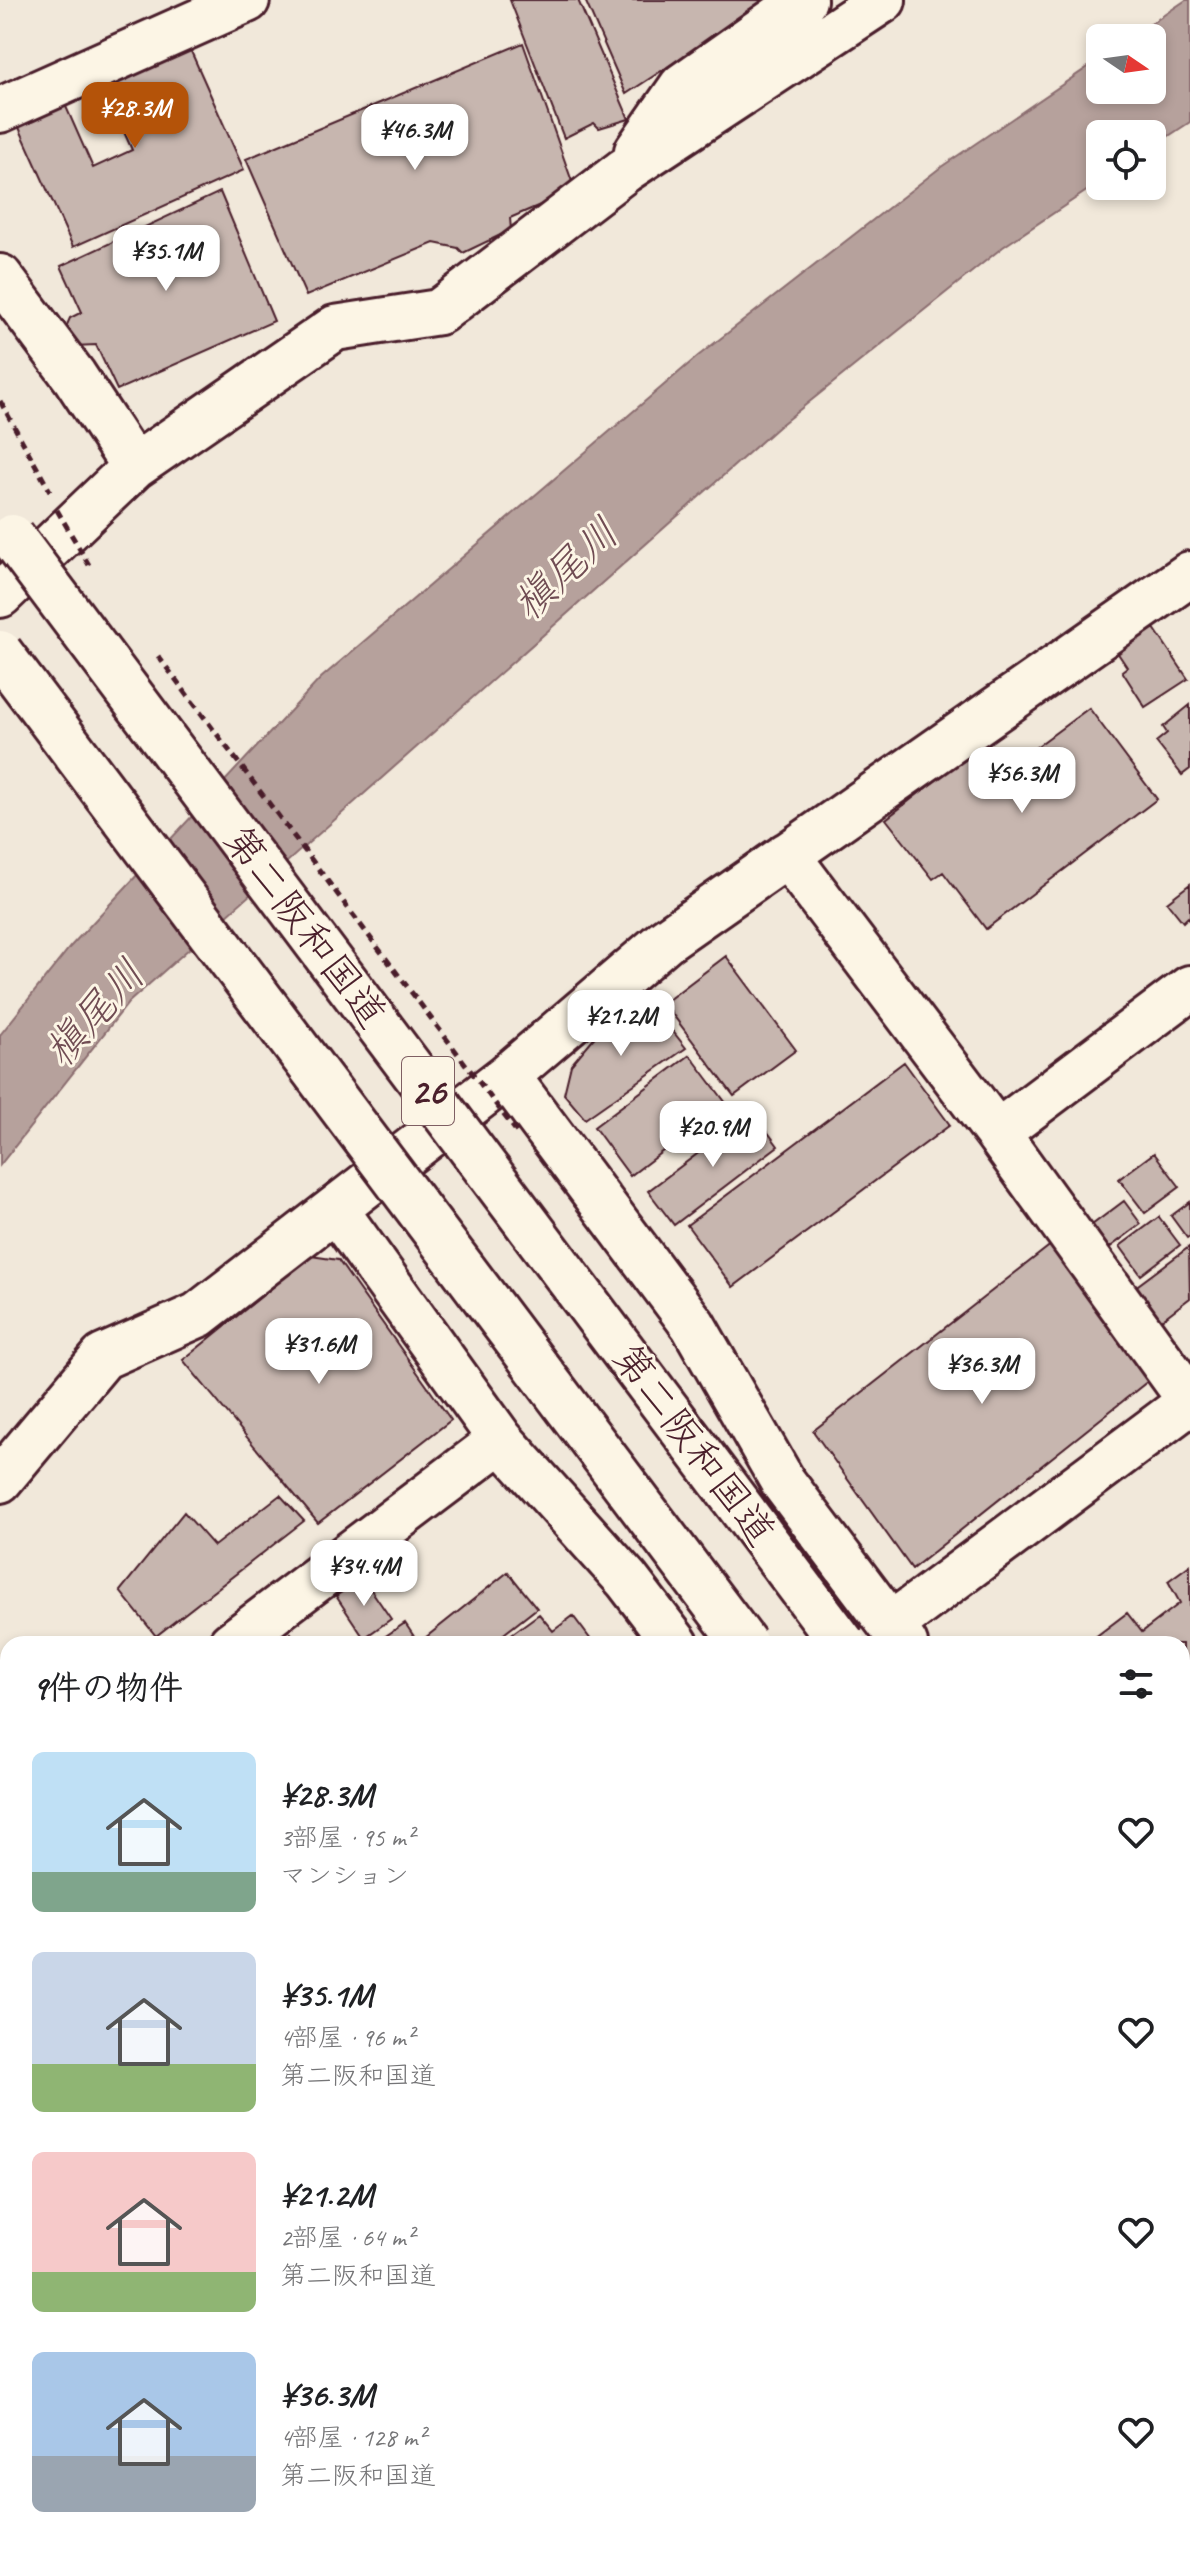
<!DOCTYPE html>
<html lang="ja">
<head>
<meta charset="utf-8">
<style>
	:root { --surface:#fff; --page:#f2f2f2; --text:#202124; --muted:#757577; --accent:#b45309 }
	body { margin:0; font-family:Caveat,"Klee One",sans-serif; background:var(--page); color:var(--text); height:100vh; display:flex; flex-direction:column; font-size:30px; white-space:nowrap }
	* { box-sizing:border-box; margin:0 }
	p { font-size:26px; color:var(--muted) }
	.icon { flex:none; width:44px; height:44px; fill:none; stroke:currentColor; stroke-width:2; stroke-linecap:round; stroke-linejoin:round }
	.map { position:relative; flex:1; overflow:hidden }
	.drawer { position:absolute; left:0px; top:1636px; width:1190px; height:914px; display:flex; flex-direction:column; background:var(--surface); border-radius:24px 24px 0 0; box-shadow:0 4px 12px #0003 }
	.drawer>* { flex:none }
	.needle { width:52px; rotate:103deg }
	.fabs { position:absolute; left:1086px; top:24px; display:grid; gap:16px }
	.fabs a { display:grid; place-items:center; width:80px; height:80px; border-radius:12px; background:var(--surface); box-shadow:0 4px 12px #0003; font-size:40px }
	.price { position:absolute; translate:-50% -68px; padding:0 18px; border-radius:16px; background:#fff; color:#222; font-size:26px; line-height:52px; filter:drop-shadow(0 2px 4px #0008) }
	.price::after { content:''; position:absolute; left:50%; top:48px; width:24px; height:18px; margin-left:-12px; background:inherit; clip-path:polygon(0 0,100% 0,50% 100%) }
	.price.active { background:var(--accent); color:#fff }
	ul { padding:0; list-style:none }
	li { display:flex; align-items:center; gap:24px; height:200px; padding:0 32px }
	li span { display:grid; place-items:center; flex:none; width:224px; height:160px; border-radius:12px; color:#555 }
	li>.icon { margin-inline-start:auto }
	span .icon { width:96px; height:96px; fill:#fffc; stroke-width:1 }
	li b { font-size:34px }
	h2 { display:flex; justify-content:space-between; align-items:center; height:96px; padding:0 32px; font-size:34px }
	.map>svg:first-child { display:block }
	.water { fill:#b6a19c; stroke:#8b6d6f; stroke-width:2 }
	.building { fill:#c7b6af; stroke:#4a1f2b; stroke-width:2 }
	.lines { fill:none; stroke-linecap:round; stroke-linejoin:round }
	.minor-casing { stroke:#4a1f2b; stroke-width:50 }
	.highway-casing { stroke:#4a1f2b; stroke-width:50 }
	.path { stroke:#4a1f2b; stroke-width:5; stroke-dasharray:8 6; stroke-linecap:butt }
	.minor { stroke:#fcf5e5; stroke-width:44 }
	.highway { stroke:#fcf5e5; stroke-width:44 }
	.highway-bridge-casing { stroke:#4a1f2b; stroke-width:50; stroke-linecap:butt }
	.path-bridge { stroke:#4a1f2b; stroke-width:5; stroke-dasharray:8 6; stroke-linecap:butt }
	.highway-bridge { stroke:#fcf5e5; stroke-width:44 }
	.labels { text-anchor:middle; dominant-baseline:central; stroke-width:6; stroke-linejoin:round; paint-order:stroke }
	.shield { fill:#fcf5e5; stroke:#7f5f63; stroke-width:2 }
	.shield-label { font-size:38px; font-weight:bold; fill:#4a1f2b }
	.street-label { font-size:40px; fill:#4a1f2b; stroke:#fcf5e5 }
	.water-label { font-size:42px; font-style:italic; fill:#704c53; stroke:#fcf5e5 }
</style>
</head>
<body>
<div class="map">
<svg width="1190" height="2549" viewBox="0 0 1190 2549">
	<rect width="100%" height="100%" fill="#f1e8da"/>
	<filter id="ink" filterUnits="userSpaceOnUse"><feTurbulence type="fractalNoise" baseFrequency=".0125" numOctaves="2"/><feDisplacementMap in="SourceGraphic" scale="16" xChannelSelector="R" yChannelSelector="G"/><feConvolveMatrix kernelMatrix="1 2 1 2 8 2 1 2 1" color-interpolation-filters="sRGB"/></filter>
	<g filter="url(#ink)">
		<path class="water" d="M1186,0H1190V122L1152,147V134H1100V182L1003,247L778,427L129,1002L0,1165V1035L70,947L321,678L698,356L941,167L1100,59V90H1152V38H1130Z"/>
		<path class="building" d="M510,0H578L629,119L599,128L594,123L564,138Z
			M585,0H770L626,94Z
			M523,43L575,190L510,218L511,230L463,253L458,248L434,243L306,296L246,159Z
			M190,49L244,170L73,247L17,123L64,102L93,168L132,150L104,87Z
			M220,192L274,321L117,390L96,345L73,346L66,327L70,318L82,312L61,266Z
			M1154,628L1188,679L1145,707L1122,671L1127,667L1117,652Z
			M1190,705V769L1182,775L1156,742L1167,733L1163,727Z
			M1089,708L1157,799L986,929L943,872L933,879L886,819L986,741L1008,768Z
			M1190,884V920L1188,917L1183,922L1167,902Z
			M726,956L796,1050L734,1096L664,1003Z
			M645,996L686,1048L585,1119L564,1094L571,1065L597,1034Z
			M690,1055L726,1103L630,1176L594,1127Z
			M904,1062L950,1125L733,1287L687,1225Z
			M753,1112L778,1146L674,1225L648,1191Z
			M1154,1153L1180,1187L1145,1213L1119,1179Z
			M1124,1201L1141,1224L1109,1248L1092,1225Z
			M1190,1202V1236L1187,1238L1171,1216Z
			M1159,1217L1180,1245L1141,1275L1120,1246Z
			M1052,1244L1153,1377L912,1569L813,1431Z
			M1189,1247L1190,1298L1160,1321L1134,1288Z
			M311,1256L338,1260L451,1420L318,1523L183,1360Z
			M280,1495L304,1521L156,1636L120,1591L184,1512L214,1546Z
			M1190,1565V1660L1182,1666V1644H1086L1127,1613L1142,1632L1180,1603L1168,1581Z
			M508,1572L537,1608L491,1644H429L425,1638Z
			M363,1578L391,1619L364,1638L336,1596Z
			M539,1614L553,1631L573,1616L594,1644H498Z
			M405,1623L419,1644H374Z
			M291,1633L299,1644H276Z
			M0,1660L8,1664V1752L0,1749Z
			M3,1762L8,1764V1886L0,1901V1769Z
			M1190,1916V1955L1182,1944V1922Z
			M417,2542H531L532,2544L526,2549H422Z
			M545,2542H787L778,2549H550Z
			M960,2542H980L985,2549H951Z"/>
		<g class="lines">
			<g class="minor-casing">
				<path id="minor" d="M0,110L247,0
					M637,151L682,86L804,0
					M0,277L74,376L134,467
					M0,595L134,467L335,328L439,312L625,170L883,0
					M787,855L997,1133L1190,1400
					M507,1076L693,1325L783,1482L905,1644
					M997,1133L1190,988
					M335,1209L501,1440L627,1580L676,1644
					M0,1480L103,1357L198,1315L507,1076L666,940L1190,574
					M891,1625L1190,1402
					M231,1644L501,1440
					M0,1982L8,1968
					M1182,2019L1190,2030
					M0,2083L8,2094
					M1182,2515L1190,2510
					M822,2542L827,2549
					M1133,2549L1143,2542"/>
			</g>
			<g class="highway-casing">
				<path id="highway" d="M1182,2096L1190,2107
					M1182,2230L1190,2241"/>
			</g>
			<path class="path" d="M0,401L50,491"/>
			<use href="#minor" class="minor"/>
			<use href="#highway" class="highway"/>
			<g class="highway-bridge-casing">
				<path id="highway-bridge" d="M12,537L843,1644
					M0,653L745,1644"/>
			</g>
			<path class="path-bridge" d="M57,510L89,565
				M158,656L519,1135"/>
			<use href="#highway-bridge" class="highway-bridge"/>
		</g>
	</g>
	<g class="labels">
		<rect class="shield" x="402" y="1057" width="52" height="68" rx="6"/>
		<g class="shield-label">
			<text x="428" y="1091">26</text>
		</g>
		<g class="street-label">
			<text transform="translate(305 927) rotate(53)">第二阪和国道</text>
			<text transform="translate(694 1445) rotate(53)">第二阪和国道</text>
		</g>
		<g class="water-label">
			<text transform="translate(566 569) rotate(-43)">槇尾川</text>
			<text transform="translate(95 1013) rotate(-48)">槇尾川</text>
		</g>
	</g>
</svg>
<div class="fabs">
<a><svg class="needle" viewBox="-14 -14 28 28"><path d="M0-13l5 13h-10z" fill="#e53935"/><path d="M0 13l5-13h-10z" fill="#757577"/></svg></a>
<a><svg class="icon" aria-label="locate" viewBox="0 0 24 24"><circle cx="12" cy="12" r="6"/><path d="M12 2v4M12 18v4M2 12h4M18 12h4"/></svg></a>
</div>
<b class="price active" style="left:135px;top:150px">¥28.3M</b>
<b class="price" style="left:415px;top:172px">¥46.3M</b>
<b class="price" style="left:166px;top:293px">¥35.1M</b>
<b class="price" style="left:1022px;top:815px">¥56.3M</b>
<b class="price" style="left:621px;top:1058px">¥21.2M</b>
<b class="price" style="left:713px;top:1169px">¥20.9M</b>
<b class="price" style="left:319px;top:1386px">¥31.6M</b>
<b class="price" style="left:982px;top:1406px">¥36.3M</b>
<b class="price" style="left:364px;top:1608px">¥34.4M</b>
<section class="drawer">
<h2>9件の物件<svg class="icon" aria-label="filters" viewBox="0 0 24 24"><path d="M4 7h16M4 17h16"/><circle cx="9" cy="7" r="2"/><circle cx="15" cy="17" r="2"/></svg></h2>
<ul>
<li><span style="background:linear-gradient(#bfe0f5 75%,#7fa58c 0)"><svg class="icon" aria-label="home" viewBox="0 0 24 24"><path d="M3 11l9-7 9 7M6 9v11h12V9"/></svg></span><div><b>¥28.3M</b><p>3部屋 · 95 m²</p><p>マンション</p></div><svg class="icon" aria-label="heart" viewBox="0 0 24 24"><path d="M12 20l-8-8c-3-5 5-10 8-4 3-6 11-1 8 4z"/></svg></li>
<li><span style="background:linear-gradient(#c9d6e8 70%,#8fb573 0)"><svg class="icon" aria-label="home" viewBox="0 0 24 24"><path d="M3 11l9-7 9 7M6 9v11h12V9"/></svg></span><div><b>¥35.1M</b><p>4部屋 · 96 m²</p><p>第二阪和国道</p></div><svg class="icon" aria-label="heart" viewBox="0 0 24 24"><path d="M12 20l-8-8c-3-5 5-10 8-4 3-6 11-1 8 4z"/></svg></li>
<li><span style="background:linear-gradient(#f6c9c9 75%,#8fb573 0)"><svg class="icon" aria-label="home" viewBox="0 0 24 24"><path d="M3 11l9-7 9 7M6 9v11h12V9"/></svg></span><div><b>¥21.2M</b><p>2部屋 · 64 m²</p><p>第二阪和国道</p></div><svg class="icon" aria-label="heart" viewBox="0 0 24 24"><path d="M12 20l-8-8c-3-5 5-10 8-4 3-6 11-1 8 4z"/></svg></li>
<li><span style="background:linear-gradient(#a9c7e8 65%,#9aa5b1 0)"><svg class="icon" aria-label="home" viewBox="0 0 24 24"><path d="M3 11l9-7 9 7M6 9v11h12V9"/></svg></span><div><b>¥36.3M</b><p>4部屋 · 128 m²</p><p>第二阪和国道</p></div><svg class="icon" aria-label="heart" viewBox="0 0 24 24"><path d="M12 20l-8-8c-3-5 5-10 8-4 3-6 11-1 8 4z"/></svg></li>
</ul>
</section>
</div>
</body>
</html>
